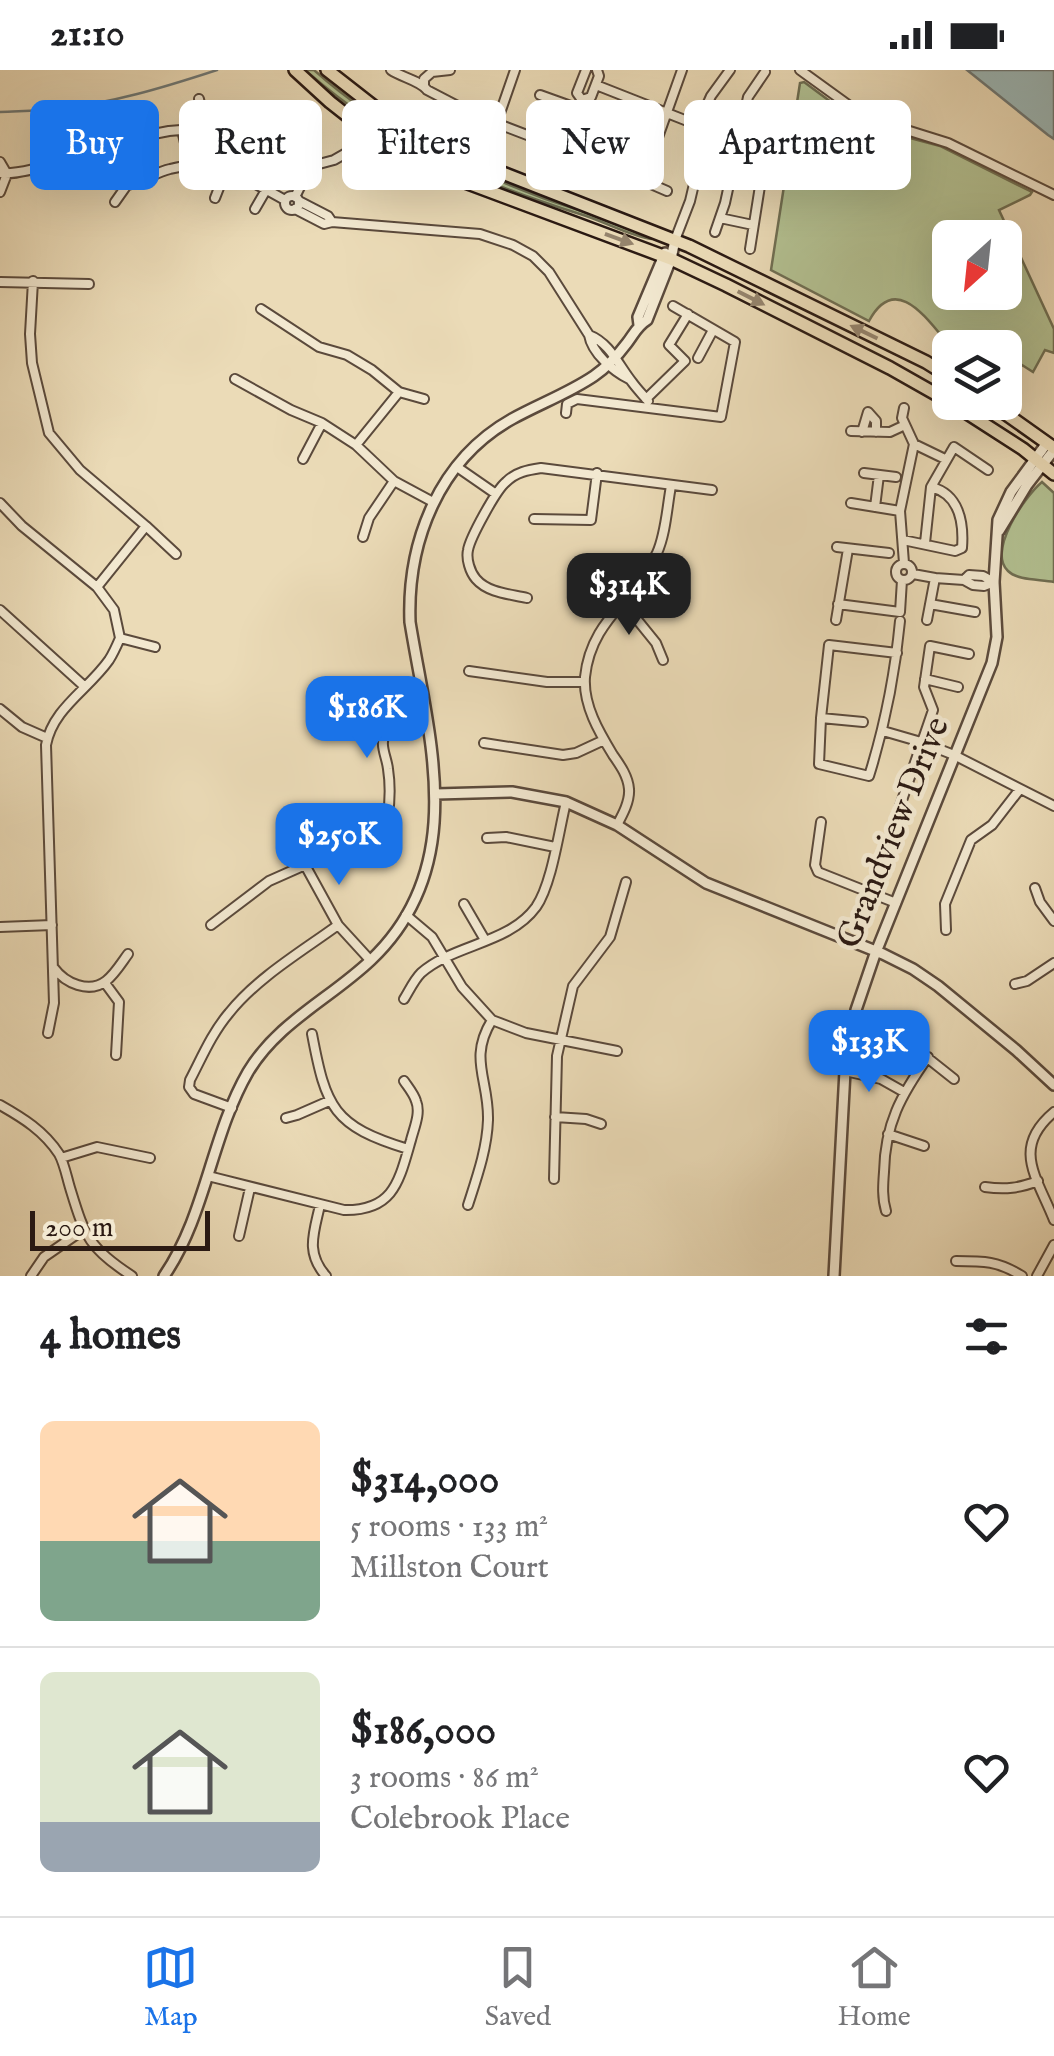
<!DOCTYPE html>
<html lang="en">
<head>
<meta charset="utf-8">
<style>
	:root { --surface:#fff; --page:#f6f6f6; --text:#202124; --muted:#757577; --line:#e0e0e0; --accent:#1a73e8 }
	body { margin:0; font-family:"IM FELL English",serif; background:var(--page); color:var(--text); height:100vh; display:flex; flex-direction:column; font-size:38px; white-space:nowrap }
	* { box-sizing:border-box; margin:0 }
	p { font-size:32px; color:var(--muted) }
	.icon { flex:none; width:55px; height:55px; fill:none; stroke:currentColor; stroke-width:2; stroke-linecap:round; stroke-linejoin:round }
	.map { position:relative; height:1206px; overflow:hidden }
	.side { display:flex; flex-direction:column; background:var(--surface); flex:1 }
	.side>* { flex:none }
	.banner { position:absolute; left:30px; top:30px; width:995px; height:90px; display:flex; gap:20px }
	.needle { width:65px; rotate:207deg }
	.tools { position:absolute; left:932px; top:150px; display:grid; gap:20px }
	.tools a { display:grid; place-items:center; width:90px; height:90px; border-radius:15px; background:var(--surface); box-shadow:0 10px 40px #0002; font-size:50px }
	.scale { position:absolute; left:30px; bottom:25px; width:180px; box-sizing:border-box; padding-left:10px; border:5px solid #2b1a13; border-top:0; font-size:28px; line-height:35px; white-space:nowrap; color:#2b1a13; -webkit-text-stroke:8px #f2e8d0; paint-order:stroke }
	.price { position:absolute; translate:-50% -85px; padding:0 22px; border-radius:20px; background:var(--accent); color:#fff; font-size:32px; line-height:65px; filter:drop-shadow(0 2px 5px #0008) }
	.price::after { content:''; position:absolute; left:50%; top:60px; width:30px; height:22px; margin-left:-15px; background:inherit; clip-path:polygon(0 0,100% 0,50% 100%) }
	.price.current { background:#222; color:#fff }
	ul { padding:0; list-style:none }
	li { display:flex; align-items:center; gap:30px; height:250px; padding:0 40px }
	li+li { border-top:2px solid var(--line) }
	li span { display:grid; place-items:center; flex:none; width:280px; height:200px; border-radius:15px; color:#555 }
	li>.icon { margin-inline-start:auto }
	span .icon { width:120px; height:120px; fill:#fffc; stroke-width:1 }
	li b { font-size:42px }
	h2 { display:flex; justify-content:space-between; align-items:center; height:120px; padding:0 40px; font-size:42px }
	.tag { padding:0 35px; border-radius:15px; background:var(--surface); box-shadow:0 10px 40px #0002; font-size:35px; line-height:90px }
	.tag.current { background:var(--accent); color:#fff }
	.status { display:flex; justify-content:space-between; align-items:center; height:70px; padding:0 50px; background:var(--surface); direction:ltr }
	.status svg { height:28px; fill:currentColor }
	.menu { display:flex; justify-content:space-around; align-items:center; height:140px; border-top:2px solid var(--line); background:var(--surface); font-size:28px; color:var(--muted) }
	.menu a { display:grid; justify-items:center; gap:5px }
	.menu .current { color:var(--accent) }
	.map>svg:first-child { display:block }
	.green { fill:#b3c192; stroke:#6f6e52; stroke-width:2.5; fill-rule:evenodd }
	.water { fill:#9cb9b9; stroke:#6f7977; stroke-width:2.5 }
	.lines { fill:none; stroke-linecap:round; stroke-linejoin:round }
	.stream { stroke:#6f7977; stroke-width:2.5 }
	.minor-casing { stroke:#5b4a3c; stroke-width:12 }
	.tertiary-casing { stroke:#5b4a3c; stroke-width:14 }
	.primary-casing { stroke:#2b1a13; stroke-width:16 }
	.minor { stroke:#f2e8d0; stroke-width:8 }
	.tertiary { stroke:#f2e8d0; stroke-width:9 }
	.primary { stroke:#ebdbb7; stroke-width:11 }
	.oneway { fill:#95846d }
	.labels { text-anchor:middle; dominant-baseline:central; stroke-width:9; stroke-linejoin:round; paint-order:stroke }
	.street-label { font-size:35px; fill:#2b1a13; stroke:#f2e8d0 }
</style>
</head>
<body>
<div class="status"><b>21:10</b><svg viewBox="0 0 49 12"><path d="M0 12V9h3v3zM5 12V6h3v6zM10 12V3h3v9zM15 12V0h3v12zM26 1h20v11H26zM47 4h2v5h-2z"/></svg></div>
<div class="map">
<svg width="1054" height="1206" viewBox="0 0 1054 1206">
	<rect width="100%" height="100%" fill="#ebdbb7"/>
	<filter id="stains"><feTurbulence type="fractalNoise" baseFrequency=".002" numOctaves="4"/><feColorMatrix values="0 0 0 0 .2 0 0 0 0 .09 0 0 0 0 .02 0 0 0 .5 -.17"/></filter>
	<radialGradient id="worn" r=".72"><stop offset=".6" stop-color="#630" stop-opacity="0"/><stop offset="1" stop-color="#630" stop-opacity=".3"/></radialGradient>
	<path class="green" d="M305,0H314C385,63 456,95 543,128C579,141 619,151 652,169C629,166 604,151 580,144C472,110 392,76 305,0Z
		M804,12L862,55L940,76L1032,122L1030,125L999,140L1054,259V283L1045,280L1033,302L1022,295L1005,326V278L951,277C930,254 897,199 869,251L771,200L800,13ZM950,168H1005V222H950Z
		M1042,412L1054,423V512C1041,509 1018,511 1008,501C987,481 1025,426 1042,412Z"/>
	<path class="water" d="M967,0H1054V69L1048,65Z"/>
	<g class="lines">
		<path class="stream" d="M0,42C18,41 37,41 55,39C110,34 165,17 217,0"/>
		<g class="minor-casing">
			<path id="minor" d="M391,0C401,7 421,11 427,20L475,45L634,106L641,105
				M800,0L865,47L948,73L1054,125
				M424,15V9L432,2L450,0
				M596,15L700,56L740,65
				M540,25L579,39
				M199,29L205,58
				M582,30L591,27L599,6L597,0
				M745,41L784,48
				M131,50L150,106
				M90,60L98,93L94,107
				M182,60L187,82
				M41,66L45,97
				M138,67L169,61L205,58L254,46L269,48L293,62L303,70L319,94
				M564,79L582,30L577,23L586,0
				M712,88L734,93
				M0,92L7,104L0,122
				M604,94L617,56
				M482,95L515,0
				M732,102L761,108
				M0,103C22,106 45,92 69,96C88,100 106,117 127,115C141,113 156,102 170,99C213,87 249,110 285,130
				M641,105L646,101L682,0
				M641,105L644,111L667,121
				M247,109L260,80L269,48
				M285 133a7 7 0 1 1 14 0a7 7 0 1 1-14 0Z
				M295,127L302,113L319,94L334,90L348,82L363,58
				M215,128L226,100
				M299,131L328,146L332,152
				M115,132L127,115
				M255,139L266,120
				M295,139L324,154L332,152L480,164L513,175L533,186L549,202L589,265C592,283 613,301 629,309
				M720,148L753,155
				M715,162L725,133L748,27L765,2
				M675,170L690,131L694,114L703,44L711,26L730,0
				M750,179L767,72
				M33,211L30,264L32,293L49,363L80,400L146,456L176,484
				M0,212L89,214
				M261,239L319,277L347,285L372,300L399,322L424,329
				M589,265C610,273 619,296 632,312C637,319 643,325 648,331
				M698,288L713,260
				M235,309L291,340L322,353L356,375L394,411L433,432
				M646,329L685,291L669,275L688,244
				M566,343L567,334L577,329L721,347L735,272L673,236
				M851,361L890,362L905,355
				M862,362L868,342L876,351V362
				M914,374L945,389
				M356,375L399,322
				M303,389L322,353
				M457,397L496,424
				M864,403L896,407
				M0,433L22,456L97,517L114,540L120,568
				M851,433L900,441
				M875,437L879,405
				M534,449L591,450L597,403
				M363,467L369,448L394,411
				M903,470L955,481L962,478C964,452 959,424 931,417
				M925,473L931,417L954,377L988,400
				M837,477L889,483
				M904,493L900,441L914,374L902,348L904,338
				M896 502a8 8 0 1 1 16 0a8 8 0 1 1-16 0Z
				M913,504L935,508L964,510L973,515L984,516L994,512
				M964,510L969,505L983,506L994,512
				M97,517L146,456
				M527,528C510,524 488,523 476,509C470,502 466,489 468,480C470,468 496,420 506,412C516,402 528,400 541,398L712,420
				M622,531L656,573L663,590
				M838,534L900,542L902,510
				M930,534L975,542
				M0,540L84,616
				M836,550L848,479
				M927,550L935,508
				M120,568L155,577
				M897,583L829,575L821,648L819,694L869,706C885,655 895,604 900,551
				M469,601L547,612H584
				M925,609L958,617
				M0,639L22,657L47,668
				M821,648L863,652
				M883,661L921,672L954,685L1054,736
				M484,673L563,685L576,683L604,670
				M899,739L933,640L924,617L930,576L969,584
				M821,752L815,795L818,802L896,833
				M617,755C623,744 630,731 629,719C628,706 620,695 613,685C599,662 583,635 585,607C591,549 635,531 657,483C666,463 667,437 671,416
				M290,757L305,795L338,855L370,890
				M487,768L506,767L555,777
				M377,792C386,762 393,731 388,699C387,687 377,671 388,662C396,655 415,654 426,652
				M1035,818L1040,832L1054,851
				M464,834L485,870
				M406,845L432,867L462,917L492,950L526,963L617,981
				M211,855L269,811L305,795
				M0,857L52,855
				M946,860L945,834L971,770L992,755L1020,719
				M54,898C65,913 89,924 106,911C115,904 122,892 128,884
				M105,913L119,932L116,985
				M1015,914L1027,911L1054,893
				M404,929C409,921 414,910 421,903C454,874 509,874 536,837C552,814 559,760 566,732
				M48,963L54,933L46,675C53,638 88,620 109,590C113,584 117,575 120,568
				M896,963L954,1009
				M312,964C326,1038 333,1056 408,1079
				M845,1001L881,1009L904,1022
				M0,1035C23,1048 44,1061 59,1084C65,1095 67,1109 71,1121C85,1167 90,1179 132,1206
				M232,1038L194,1024L189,1017L190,1010C202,987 212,963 229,943C258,907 301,882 338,855
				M1054,1042C1011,1078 1037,1107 1054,1150
				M555,1047L586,1049L601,1054
				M286,1048L297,1045L329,1031
				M888,1064L924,1076
				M61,1088L97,1077L150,1088
				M208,1106L344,1140C394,1141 399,1111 411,1070C414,1058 421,1043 416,1031C414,1024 408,1017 404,1011
				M554,1109L557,986L573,916L610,867L626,812
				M985,1117C1006,1120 1019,1118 1038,1111
				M320,1135C314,1163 305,1182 326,1206
				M468,1135C477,1107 487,1079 488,1050C489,1009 468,989 492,950
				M886,1141C882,1128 883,1115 884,1102C885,1054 901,1025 928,987
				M239,1166L250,1118
				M956,1191C984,1191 998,1191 1022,1206
				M31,1206L44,1187L83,1160
				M1037,1206L1054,1175"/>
		</g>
		<g class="tertiary-casing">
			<path id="tertiary" d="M639,255L638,247L665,183
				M999,461L1027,415L1054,380
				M436,724L512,722L566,732L617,755L706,813L883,884L913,899L938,916L1016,980L1054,1015
				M164,1206C206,1145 211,1066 248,1002C278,952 330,929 371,890C470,796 429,669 410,552C407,471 439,390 512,349C539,334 569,323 594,306C607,297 618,285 627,273C634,264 637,256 647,250L671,189L675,170
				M834,1206L845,1001L856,940L874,887L992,593L997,567L994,512L998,450L1011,422L1047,373"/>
		</g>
		<g class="primary-casing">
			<path id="primary" d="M295,0L330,32L363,58L441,103L671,189L726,215L890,298L950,332
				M327,0L377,39L412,63L482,95L689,176L926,292L950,307
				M950,332L1023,379L1054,404
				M989,332L1054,378"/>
		</g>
		<use href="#minor" class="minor"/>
		<use href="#tertiary" class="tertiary"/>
		<use href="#primary" class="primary"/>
	</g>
	<defs><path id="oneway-solid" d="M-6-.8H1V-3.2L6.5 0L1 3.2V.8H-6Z" transform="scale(2.5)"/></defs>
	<g class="oneway">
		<use href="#oneway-solid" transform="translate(619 169) rotate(20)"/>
		<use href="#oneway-solid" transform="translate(751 228) rotate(27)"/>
		<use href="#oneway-solid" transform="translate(864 262) rotate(-154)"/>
	</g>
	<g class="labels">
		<g class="street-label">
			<text transform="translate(894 763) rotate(-68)">Grandview Drive</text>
		</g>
	</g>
	<rect width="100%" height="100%" filter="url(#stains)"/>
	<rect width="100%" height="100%" fill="url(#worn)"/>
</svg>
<div class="tools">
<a><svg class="needle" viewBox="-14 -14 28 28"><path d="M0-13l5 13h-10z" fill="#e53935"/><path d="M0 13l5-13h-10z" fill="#757577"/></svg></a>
<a><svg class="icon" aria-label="layers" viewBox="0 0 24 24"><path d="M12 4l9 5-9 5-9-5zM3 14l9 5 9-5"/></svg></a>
</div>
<div class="scale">200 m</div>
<b class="price current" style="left:629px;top:568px">$314K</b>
<b class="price" style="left:367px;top:691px">$186K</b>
<b class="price" style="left:339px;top:818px">$250K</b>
<b class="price" style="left:869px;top:1025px">$133K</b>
<div class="banner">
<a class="tag current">Buy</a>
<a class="tag">Rent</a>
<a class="tag">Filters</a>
<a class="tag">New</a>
<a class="tag">Apartment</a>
</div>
</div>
<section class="side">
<h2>4 homes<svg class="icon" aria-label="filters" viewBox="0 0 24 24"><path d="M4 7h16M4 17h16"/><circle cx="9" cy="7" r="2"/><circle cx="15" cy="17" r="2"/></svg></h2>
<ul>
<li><span style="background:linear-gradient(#ffd9b3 60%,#7fa58c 0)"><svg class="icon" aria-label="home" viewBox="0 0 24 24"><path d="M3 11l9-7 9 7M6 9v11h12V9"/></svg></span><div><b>$314,000</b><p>5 rooms · 133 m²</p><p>Millston Court</p></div><svg class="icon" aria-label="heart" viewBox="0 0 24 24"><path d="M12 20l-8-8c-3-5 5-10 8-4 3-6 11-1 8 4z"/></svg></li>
<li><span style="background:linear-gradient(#dfe7d0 75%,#9aa5b1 0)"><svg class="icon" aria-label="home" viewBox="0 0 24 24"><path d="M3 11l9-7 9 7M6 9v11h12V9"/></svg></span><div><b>$186,000</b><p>3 rooms · 86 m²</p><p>Colebrook Place</p></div><svg class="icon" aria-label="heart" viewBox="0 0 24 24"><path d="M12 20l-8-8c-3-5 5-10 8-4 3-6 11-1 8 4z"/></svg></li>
</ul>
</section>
<nav class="menu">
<a class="current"><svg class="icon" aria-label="map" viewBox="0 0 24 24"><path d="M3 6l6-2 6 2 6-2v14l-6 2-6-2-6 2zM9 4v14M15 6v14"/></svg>Map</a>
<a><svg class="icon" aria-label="saved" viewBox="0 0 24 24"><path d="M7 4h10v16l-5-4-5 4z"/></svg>Saved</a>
<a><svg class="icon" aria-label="home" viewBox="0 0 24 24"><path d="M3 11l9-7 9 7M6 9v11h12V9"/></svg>Home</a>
</nav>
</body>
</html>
